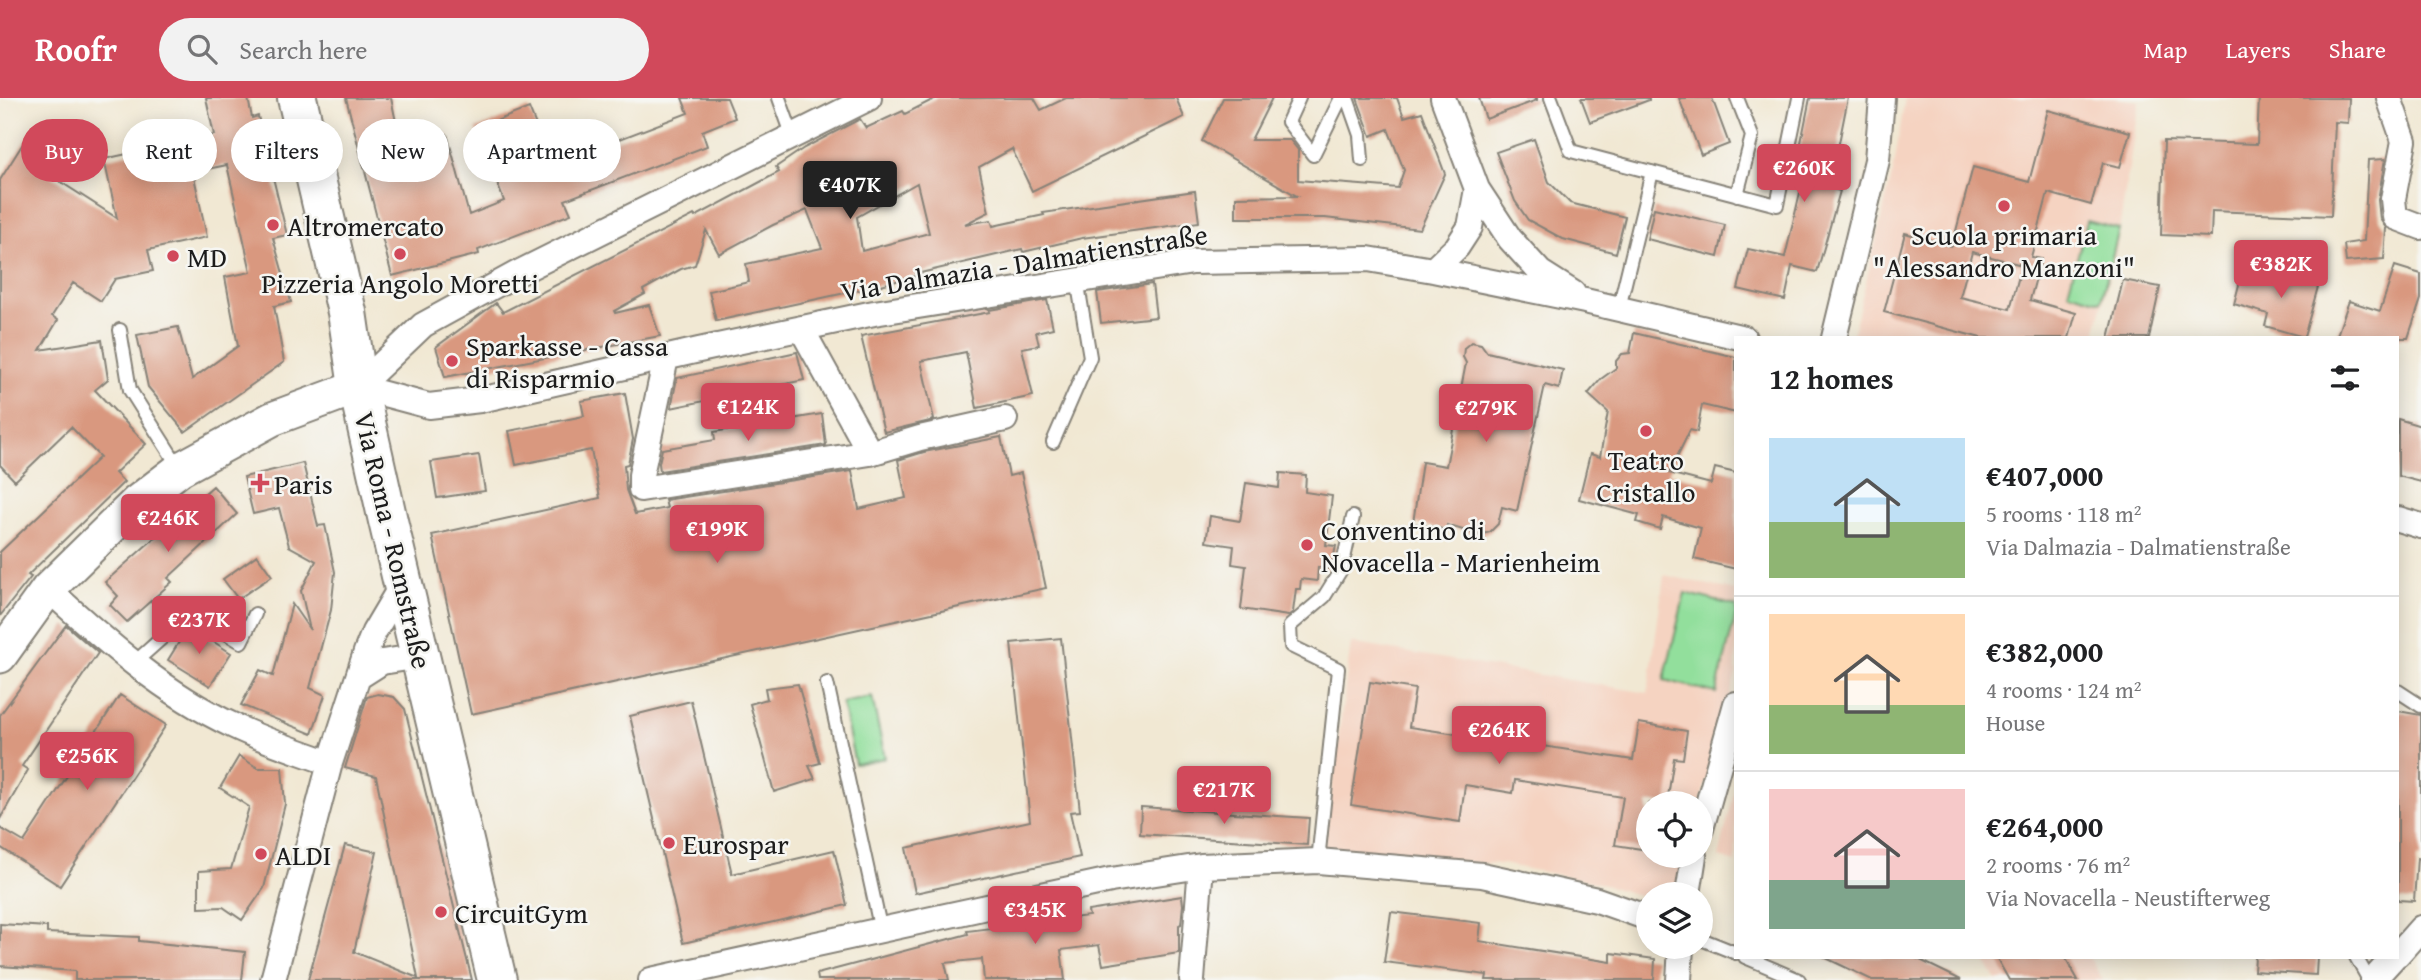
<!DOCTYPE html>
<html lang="en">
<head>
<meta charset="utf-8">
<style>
	:root { --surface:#fff; --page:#f2f2f2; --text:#202124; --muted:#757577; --line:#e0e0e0; --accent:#d1495b }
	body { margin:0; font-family:"Gentium Book Plus",serif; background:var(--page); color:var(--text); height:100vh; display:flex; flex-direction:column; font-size:26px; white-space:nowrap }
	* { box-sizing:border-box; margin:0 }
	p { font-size:23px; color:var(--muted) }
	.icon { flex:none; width:38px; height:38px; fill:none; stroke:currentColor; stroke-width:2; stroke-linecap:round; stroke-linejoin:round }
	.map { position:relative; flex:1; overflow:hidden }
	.sheet { position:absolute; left:1734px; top:238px; width:665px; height:623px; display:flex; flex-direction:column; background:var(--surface); border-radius:0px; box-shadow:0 4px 18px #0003 }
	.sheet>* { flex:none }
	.hud { position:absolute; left:21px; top:21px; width:665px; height:63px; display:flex; gap:14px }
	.fabs { position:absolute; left:1636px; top:693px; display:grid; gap:14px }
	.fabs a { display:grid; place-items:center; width:77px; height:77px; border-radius:50%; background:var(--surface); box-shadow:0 4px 18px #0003; font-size:35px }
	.price { position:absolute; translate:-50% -60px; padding:0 16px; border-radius:7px; background:var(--accent); color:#fff; font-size:23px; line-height:46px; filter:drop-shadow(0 2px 4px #0008) }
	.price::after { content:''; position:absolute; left:50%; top:42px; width:21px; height:16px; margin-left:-10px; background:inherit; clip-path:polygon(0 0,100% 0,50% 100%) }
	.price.selected { background:#222; color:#fff }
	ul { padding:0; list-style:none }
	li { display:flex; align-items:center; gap:21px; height:175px; padding:0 35px }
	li+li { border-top:2px solid var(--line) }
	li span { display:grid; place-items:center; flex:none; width:196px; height:140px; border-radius:0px; color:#555 }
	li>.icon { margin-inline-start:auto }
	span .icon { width:84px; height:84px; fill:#fffc; stroke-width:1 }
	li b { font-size:30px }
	h2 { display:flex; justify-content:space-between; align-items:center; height:84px; padding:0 35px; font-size:30px }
	.chip { padding:0 24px; border-radius:32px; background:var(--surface); box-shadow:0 4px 18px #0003; font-size:24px; line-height:63px }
	.chip.selected { background:var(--accent); color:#fff }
	header { display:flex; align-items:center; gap:42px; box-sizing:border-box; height:98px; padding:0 35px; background:var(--accent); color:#fff }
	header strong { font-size:33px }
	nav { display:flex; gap:38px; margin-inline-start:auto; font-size:24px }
	.search { width:490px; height:63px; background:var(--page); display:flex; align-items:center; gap:18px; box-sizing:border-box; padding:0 24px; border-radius:38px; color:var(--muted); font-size:26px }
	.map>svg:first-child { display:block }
	.built { fill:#f5d3c1 }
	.green { fill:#92df9c; stroke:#577e5c; stroke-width:2 }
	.building { fill:#d9987f; fill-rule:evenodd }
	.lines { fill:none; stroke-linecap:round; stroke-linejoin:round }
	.lane-casing { stroke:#868278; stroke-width:16 }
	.street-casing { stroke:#868278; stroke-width:28 }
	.secondary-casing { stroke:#868278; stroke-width:37 }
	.primary-casing { stroke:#868278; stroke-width:42 }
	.lane { stroke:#fff; stroke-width:12 }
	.street { stroke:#fff; stroke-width:24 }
	.secondary { stroke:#fff; stroke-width:33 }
	.primary { stroke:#fff; stroke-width:38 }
	.poi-dot { fill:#d1495b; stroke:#f6f6f2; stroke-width:2.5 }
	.labels { text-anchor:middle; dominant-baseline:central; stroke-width:5; stroke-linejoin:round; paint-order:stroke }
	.poi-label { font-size:28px; fill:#1c1c1c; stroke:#f6f6f2; text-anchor:start }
	.street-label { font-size:28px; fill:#1c1c1c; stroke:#f6f6f2 }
</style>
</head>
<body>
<header>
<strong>Roofr</strong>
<div class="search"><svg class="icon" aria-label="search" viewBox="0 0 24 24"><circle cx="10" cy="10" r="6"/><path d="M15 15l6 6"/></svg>Search here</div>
<nav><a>Map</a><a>Layers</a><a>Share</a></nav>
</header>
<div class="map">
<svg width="2421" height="882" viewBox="0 0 2421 882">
	<rect width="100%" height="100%" fill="#f6f6f2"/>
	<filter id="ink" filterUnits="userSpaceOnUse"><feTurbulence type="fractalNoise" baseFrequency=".0143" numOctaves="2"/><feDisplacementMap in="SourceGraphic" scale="14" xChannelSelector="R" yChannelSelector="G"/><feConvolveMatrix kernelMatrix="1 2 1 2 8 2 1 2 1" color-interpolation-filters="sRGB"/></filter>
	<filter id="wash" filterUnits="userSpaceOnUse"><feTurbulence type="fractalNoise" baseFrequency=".00686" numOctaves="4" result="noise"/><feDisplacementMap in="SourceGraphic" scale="28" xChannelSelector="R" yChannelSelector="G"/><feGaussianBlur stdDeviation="1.57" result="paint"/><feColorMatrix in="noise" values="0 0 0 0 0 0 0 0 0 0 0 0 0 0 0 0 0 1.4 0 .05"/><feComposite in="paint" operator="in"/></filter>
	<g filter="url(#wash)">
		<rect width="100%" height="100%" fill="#f1e8d3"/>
		<path class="built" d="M1905,0H2112L2139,3L2117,147L2094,240H1852L1894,69Z
			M1664,477L1736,493V576L1700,705H1648V758H1685L1679,796H1648V800L1595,784L1503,766L1323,756L1351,545L1648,595Z
			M1736,686V764L1719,759Z
			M1983,859H2089L2103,882H1996Z"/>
		<path class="green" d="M2087,123L2119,131L2101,203L2068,194Z
			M1685,495L1736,508V516L1716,595L1664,582Z
			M872,599L885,660L855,666L842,605Z"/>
		<g id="blocks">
			<path class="building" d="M206,0H248L252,20L258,18L287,137L273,140L291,204L274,208L284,264L185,334L148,289L137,237L178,229L192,281L238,248L225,179L251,174L227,67L193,74L207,139L148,152L153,173L115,181L101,203L73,185L52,218L58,222L40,252L102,242L108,281L95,292L146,346L115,375L124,384L28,477L31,479L0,518V454L100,359L71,329L15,383L0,367V82L34,28L68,49L50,77L117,120L104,61L214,37Z
				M346,0H391L401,48L447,36L469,117L504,103L476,31L529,10L552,67L688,15L682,0H727L735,20L702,33L707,48L565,102L571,116L478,152L479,156L392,178Z
				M936,0H1034L1041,12L1066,0H1176L1184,19L1032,93L1012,51L979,69L989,114L965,126L991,122L993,128L1044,117L1043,115L1195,93L1199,124L1082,140L1023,154L1022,151L916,176V178L873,189L716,223L709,193L749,184L746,166L822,150L807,112L773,127L719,156L706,132L695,167L681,171L643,192L645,196L614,213L615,215L649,207L660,238L445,279L436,249L496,205L503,214L694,117L695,119L779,74L776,69L804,50L860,21L866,30L903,13L905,16ZM917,85L929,135L862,153L857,119Z
				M1223,0H1272L1251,42H1290L1298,52V82L1398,90L1404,72L1388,31L1371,38L1357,0H1397L1404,19L1422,14L1445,76L1420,131L1325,120H1236V99L1297,98L1202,43Z
				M1479,0H1537V2L1486,21Z
				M1581,0H1649V2L1590,24Z
				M1679,0H1712L1729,46L1701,57Z
				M1810,0H1848L1830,90L1840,93L1817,174L1792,168L1785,202L1738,191L1748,151L1785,159L1802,86L1793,84Z
				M2259,0H2349L2348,25L2335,24L2331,118L2212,113L2211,139L2161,137L2164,43L2257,46Z
				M2048,12L2130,34L2120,69L2103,65L2091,107L2048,95L2031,159L2041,161L2030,202L2076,215L2069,240H1981L1884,214L1905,135L1952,148L1973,69L2029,84ZM1972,154L2022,167L2010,211L1960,199Z
				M1534,41L1549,84L1570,105L1625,119L1616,155L1563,141L1528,122L1515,103L1496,54Z
				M2385,61L2378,102L2380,121L2386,130L2384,161L2346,164L2344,146L2364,143L2368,62Z
				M1654,110L1725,127L1718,159L1647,141Z
				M2395,168L2421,176V201L2408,240H2336L2349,203L2380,213Z
				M2289,169L2321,178L2304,239L2265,228L2268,216L2234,206L2242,175L2284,187Z
				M2123,182L2160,189L2149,240H2109Z
				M1152,186L1156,219L1101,225L1097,194Z
				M1047,202L1053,230L1036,234L1039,247L1022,250L1033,298L977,310L966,254L921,263L934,322L884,334L861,238L990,214L989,212Z
				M1634,235L1736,259V315L1702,307L1697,334L1690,332L1669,375L1711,386L1715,370L1736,375V471L1694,461L1701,430L1663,419L1660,431L1637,424L1639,417L1579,401L1590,356L1600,359L1608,314L1588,296L1601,281L1616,270V263L1622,256L1630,255Z
				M1471,244L1481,246L1487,254L1563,272L1559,291L1545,287L1517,413L1502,409L1498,426L1490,434L1479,437L1447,427V432L1413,425L1422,364L1446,368L1466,265L1463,259L1464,250Z
				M797,254L804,282L671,310L677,280Z
				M625,295L633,341L628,366L624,367L626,392L635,416L667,410L665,402L852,373L859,411L906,400L898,362L924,354L1001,339L1009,378L1021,375L1046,490L471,616L432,437L600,400L591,352L516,367L509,333L584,318L581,303Z
				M822,316L826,347L660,373L659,365L662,351L715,342L714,334Z
				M2398,321L2421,328V384L2398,378Z
				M479,357L485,393L437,400L431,364Z
				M303,365L318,428L325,427L335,474L331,512L310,590L325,597L312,636L241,607L260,572L273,578L292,506L310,532L301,493L316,463L289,448L279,410L253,416L244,379Z
				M1280,375L1306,377L1305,394L1332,398L1326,447L1336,448L1331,471L1318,469L1317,483L1301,481L1300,491H1296L1293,514L1288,518L1241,511L1246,468L1232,466L1234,448L1206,444L1210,418L1240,423L1246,385L1279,390Z
				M213,388L237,416L168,480L172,484L127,524L110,507L118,498L105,484Z
				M257,457L272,478L238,501L223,481Z
				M66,527L98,555L22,668L28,672L0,721V617Z
				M189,528L231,555L210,588L168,562Z
				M1061,540L1080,713L1070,714L1080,759L915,795L906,750L1030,723L1011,545Z
				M1370,584L1415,591L1409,629L1470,638L1471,628L1518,635L1517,644L1633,662L1639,625L1687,633L1683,661L1674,660L1667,705H1648V752L1615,747L1623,699L1515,682L1513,695L1465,687L1460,724L1351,707Z
				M798,586L820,665L809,668L815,681L774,694L750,606L767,601L765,590Z
				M378,596L394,599L405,611L472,882H308L345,747L377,754L354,854L418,880L376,678L345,670L367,599Z
				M120,597L166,627L60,788L0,749V730L24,744Z
				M691,603L732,776L834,752L847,807L683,845L630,618Z
				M2398,613L2421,617V761L2417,760L2414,803L2398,802Z
				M239,658L258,670H282L285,706L264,790L242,822L223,809L199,810V773L231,771L249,709L220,690Z
				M1141,709L1309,720L1307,747L1140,736Z
				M1182,798L1183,807L1181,826L1179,827V855L1103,867L1099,847L1061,852L1065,882H984L982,861L945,865L949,882H818L817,876L968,836L967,833L1089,818L1088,813Z
				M1391,814L1481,825L1479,843L1611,864V855L1655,861L1654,882H1486L1487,877L1384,864Z
				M0,826L47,829V835L139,839V843L245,854L242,882H75V873L0,868Z
				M1824,859H1914L1961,882H1872Z
				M1996,859H2065L2078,882H2009Z
				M2255,859H2317L2316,877L2254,873Z"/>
		</g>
	</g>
	<g filter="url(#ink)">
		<use href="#blocks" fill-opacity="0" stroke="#868278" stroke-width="2"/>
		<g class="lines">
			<g class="lane-casing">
				<path id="lane" d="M779,0L793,39
					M1299,0L1288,24L1313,57L1341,0
					M1347,0L1360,37L1362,62
					M1551,0L1571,53L1777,107L1799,0
					M1737,97L1752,38L1737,0
					M1619,210L1652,74
					M120,232L130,292L180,371
					M1053,344L1090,259L1077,181
					M134,565L191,514L241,544L255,516
					M827,585L881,833
					M2398,593L2421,608
					M1318,763L1338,571L1291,548L1290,528L1324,499L1342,470L1353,419
					M1701,841L1736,855
					M1745,859L1799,882
					M2356,859L2369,882"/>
			</g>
			<g class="street-casing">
				<path id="street" d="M869,0L516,176L423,227L358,289L429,308L480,302L699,252L874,215L1193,164L1368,161L1433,172L1585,203L1744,240
					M1443,0L1477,91L1510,141L1540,174L1573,195
					M2389,0L2404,43L2393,101L2395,119L2421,129
					M1433,172L1457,149L1470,129L1477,91
					M801,230L870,355
					M1834,240L1877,62L1882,0
					M666,260L641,377V391L870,355L920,340L1005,321
					M2398,421L2421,428
					M48,491C105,543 163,595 234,628C265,643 298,653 330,665
					M360,578L382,564L421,558
					M1701,731L1736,606
					M1688,796L1694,758
					M2398,856L2421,830
					M273,882L330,665L366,554L374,534L403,485
					M651,882L1111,782L1201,768L1318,763L1482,777L1597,802L1648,820
					M1192,882L1201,768
					M1679,882L1681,849
					M2373,882L2394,859"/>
			</g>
			<g class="secondary-casing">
				<path id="secondary" d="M0,558L48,491L137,404L180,371L272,321L358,289"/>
			</g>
			<g class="primary-casing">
				<path id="primary" d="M297,0L347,214L358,289L388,423L497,882"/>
			</g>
			<use href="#lane" class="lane"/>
			<use href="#street" class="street"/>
			<use href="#secondary" class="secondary"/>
			<use href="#primary" class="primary"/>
		</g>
	</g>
	<g class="poi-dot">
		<circle cx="2004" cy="108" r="7"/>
		<circle cx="273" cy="127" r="7"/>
		<circle cx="400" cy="156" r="7"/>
		<circle cx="173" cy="158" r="7"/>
		<circle cx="452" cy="263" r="7"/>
		<circle cx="1646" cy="333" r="7"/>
		<path d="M256.5 374.5h7v7h7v7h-7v7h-7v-7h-7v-7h7z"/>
		<circle cx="1307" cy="447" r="7"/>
		<circle cx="669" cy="745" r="7"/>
		<circle cx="261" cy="756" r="7"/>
		<circle cx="441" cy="814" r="7"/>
	</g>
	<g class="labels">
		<g class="poi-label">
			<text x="287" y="127">Altromercato</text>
			<text x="2004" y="136" text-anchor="middle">Scuola primaria<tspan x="2004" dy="32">"Alessandro Manzoni"</tspan></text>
			<text x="187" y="158">MD</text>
			<text x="400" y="184" text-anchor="middle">Pizzeria Angolo Moretti</text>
			<text x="466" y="247">Sparkasse - Cassa<tspan x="466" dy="32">di Risparmio</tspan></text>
			<text x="1646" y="361" text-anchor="middle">Teatro<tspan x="1646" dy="32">Cristallo</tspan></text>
			<text x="274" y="385">Paris</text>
			<text x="1321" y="431">Conventino di<tspan x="1321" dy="32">Novacella - Marienheim</tspan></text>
			<text x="683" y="745">Eurospar</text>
			<text x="275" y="756">ALDI</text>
			<text x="455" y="814">CircuitGym</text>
		</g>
		<g class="street-label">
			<text transform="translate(1024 164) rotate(-9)">Via Dalmazia - Dalmatienstraße</text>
			<text transform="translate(394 442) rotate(77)">Via Roma - Romstraße</text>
		</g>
	</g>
</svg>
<div class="fabs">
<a><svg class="icon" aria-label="locate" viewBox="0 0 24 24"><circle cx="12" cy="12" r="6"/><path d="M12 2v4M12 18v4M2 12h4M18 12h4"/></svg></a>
<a><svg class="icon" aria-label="layers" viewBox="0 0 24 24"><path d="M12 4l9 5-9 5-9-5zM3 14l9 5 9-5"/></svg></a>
</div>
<b class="price" style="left:1804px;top:106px">€260K</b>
<b class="price selected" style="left:850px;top:123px">€407K</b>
<b class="price" style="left:2281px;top:202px">€382K</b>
<b class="price" style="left:748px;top:345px">€124K</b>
<b class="price" style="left:1486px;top:346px">€279K</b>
<b class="price" style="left:168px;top:456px">€246K</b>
<b class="price" style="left:717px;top:467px">€199K</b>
<b class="price" style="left:199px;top:558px">€237K</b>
<b class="price" style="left:1499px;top:668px">€264K</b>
<b class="price" style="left:87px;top:694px">€256K</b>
<b class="price" style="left:1224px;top:728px">€217K</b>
<b class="price" style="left:1035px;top:848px">€345K</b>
<div class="hud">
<a class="chip selected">Buy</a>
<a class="chip">Rent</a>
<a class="chip">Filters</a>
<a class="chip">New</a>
<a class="chip">Apartment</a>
</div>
<section class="sheet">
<h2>12 homes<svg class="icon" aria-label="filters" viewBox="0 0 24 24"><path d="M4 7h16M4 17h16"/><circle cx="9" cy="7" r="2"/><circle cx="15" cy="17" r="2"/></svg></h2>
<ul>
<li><span style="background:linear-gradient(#bfe0f5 60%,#8fb573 0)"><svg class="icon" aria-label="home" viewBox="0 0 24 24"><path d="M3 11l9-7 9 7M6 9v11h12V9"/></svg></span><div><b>€407,000</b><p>5 rooms · 118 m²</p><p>Via Dalmazia - Dalmatienstraße</p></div></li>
<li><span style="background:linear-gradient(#ffd9b3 65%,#8fb573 0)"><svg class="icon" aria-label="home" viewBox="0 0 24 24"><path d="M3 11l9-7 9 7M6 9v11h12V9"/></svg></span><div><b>€382,000</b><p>4 rooms · 124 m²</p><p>House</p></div></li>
<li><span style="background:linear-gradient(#f6c9c9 65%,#7fa58c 0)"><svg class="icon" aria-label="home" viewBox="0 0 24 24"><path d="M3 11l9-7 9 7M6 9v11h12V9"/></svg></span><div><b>€264,000</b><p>2 rooms · 76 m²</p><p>Via Novacella - Neustifterweg</p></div></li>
</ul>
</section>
</div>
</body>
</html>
